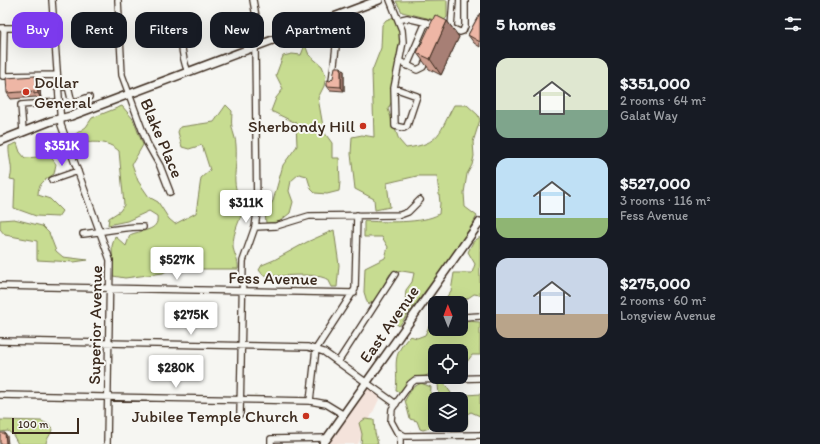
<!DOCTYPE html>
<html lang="en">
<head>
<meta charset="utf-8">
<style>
	:root { --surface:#171b24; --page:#242831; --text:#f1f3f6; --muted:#9ea1a6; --accent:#7c3aed }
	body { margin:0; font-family:Itim,sans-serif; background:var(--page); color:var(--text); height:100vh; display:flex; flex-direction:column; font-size:15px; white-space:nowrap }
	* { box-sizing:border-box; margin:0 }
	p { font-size:13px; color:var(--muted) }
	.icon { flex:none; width:22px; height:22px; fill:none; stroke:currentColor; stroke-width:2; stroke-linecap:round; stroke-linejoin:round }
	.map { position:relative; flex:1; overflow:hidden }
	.sheet { display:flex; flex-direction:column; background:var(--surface); width:340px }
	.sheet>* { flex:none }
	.hud { position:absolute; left:12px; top:12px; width:380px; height:36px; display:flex; gap:8px }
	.needle { width:26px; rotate:359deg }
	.tools { position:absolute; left:428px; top:296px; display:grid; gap:8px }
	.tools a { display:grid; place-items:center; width:40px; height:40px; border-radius:8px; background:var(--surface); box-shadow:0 4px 16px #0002; font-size:20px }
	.scale { position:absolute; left:12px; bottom:10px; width:67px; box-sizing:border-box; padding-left:4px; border:2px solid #3b2a1e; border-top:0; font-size:11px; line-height:14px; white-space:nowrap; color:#3b2a1e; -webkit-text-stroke:3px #f6f6f2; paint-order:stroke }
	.price { position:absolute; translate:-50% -34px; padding:0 9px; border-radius:4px; background:#fff; color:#222; font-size:13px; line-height:26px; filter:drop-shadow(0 1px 2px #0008) }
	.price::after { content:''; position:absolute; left:50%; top:24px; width:12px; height:9px; margin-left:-6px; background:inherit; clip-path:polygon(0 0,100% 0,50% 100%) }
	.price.on { background:var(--accent); color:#fff }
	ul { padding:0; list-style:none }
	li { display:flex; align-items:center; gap:12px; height:100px; padding:0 16px }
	li span { display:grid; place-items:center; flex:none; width:112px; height:80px; border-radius:12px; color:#555 }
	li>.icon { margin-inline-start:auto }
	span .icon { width:48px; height:48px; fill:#fffc; stroke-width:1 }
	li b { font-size:17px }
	h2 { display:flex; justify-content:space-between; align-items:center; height:48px; padding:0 16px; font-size:17px }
	.chip { padding:0 14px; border-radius:12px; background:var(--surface); box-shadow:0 4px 16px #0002; font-size:14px; line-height:36px }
	.chip.on { background:var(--accent); color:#fff }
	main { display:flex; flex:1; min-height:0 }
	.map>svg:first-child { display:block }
	.built { fill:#f4e3db }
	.green { fill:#c7dc91; stroke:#818358 }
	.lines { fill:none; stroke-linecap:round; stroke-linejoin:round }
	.minor-casing { stroke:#3b2a1e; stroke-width:8 }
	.major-casing { stroke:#3b2a1e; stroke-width:10 }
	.minor { stroke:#f6f6f2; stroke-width:5.5 }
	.major { stroke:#f6f6f2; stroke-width:7 }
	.wall { fill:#cd9d8e; stroke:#3b2a1e }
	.shaded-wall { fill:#a77f74; stroke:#3b2a1e }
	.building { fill:#eeb6a5; stroke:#3b2a1e }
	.poi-dot { fill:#c8321e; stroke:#f6f6f2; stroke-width:1.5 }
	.labels { text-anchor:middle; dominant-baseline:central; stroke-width:4; stroke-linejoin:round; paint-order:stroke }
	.poi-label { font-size:17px; fill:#3b2a1e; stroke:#f6f6f2; text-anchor:end }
	.street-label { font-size:17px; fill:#3b2a1e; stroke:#f6f6f2 }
</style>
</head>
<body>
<main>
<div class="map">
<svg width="480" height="444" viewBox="0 0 480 444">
	<rect width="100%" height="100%" fill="#f6f6f2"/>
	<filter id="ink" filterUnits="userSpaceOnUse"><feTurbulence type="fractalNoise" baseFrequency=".025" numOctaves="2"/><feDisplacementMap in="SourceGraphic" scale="8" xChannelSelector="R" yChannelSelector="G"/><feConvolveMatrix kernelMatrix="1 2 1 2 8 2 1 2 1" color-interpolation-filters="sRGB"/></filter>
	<g filter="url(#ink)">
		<path class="built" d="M367,382L382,393L358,444H323Z"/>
		<path class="green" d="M447,0V17L443,22L402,12L396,1Z
			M394,17C398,25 400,30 400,39C400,46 395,54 399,61L394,97L388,109L399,140L406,148C441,144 439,132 454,105H467L478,115L480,120L473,142L474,156L472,165L467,174L464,193L465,207L477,216L462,242L399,326L393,321L405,302L406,290L412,282L414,273L402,271L390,274L376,299L368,305L364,292L365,268L385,258L388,247L382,237H364V221C383,222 423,224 439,214L440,203L437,176H417L387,183L390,207L375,210L374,199L355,189L351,154L352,137L362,135L374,137L372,71L381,48L382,25L386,20Z
			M305,45L309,55L322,66L326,76L324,86L318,98L324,132L332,143V158H339L340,182L339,191L327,194L315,193L311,189L307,176L299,174L291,181L289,191L293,202L290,213L279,222L266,223L265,213L273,201L283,165L297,146L296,123L271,111L276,98L283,89L276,75L283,56L292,54L301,55Z
			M226,105L232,111C232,116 231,122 232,127C233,133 236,139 236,145C238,174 228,182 245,208C240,218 233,233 233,245C233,254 239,259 238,269H184L178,263L163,273L125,278L113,276L112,246L115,236L126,246L130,235C139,230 160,232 157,216L149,211L127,221L108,225L109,218L120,211L124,205L119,151C107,140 94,142 79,143L74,135L86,127L92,118L122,106L133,119L143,145L132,164L138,181L149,197L158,202L169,219L175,224L196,213L201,178L210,170L202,145L189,149L182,147L178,132L180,127L214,122Z
			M17,143L20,152L25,158L50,156L56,164L54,174C45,180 38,183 38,195L50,199L62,211L58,217L36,216L14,208L15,180L10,179C14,168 8,158 9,146Z
			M14,219L42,226L49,233L56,251L63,257L88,260L74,262L37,260V241L5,235L0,229V220Z
			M334,230L339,265L337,287H332L328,279C307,271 285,278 263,275L259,270L262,265L274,260L307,242Z
			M480,237V295L474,294L465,300L461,313V303H442L451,291L454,273H472L475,264L468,252L473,242Z
			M435,313V329H461V317L465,321L480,322V355H472L467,362L464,374H461V351H435V369L426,376L409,380L400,392L396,391C399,365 389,358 410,336L417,338L425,335Z
			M421,383L431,387L430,401H435C435,413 438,427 423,430L420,429L417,421L410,419L405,400L412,388Z
			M444,383L453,396L480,394V416L471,412L467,414C469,425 467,432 455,431L458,425H461V399H437L439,395L438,384Z
			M365,419L374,420L375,433L378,444H361L362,434L359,423Z
			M0,420L41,421L48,424L52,428C52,435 46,438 46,444H18L13,435L8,431L0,432Z"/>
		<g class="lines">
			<g class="minor-casing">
				<path id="minor" d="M52,0L61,125L110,260L107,444
					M118,0L122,75L147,143L160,166L170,192
					M253,0L261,44
					M390,0L402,30L403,42L394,88L395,126L404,128L407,126L417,96L394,88
					M183,15C181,35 180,53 188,72
					M398,20L407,18L437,25
					M446,26L460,32L463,31L465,26V0
					M451,27L453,0
					M1,28H53
					M4,28L3,76L56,75
					M399,61L417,70L423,67L427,58
					M407,66L426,22
					M332,81L336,47L333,17
					M57,88L68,86L72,103L89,97
					M23,131L21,105L58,102
					M52,180L78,171
					M255,227L276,226L309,216L400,215L408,212L420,200
					M83,234C103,232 123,226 143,227
					M0,286L354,293
					M464,317L480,316
					M0,341L308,347L324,352L396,404
					M338,362L395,274
					M480,378L415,380L410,384L392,409L391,421L397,432L405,436L480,435
					M0,395L310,401L326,404L344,415
					M310,401L316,349L355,289L357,215
					M240,414L243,261L255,227L257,213L255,47
					M400,433V444
					M271,444V439L327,438"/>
			</g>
			<g class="major-casing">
				<path id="major" d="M0,141L51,121L71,116L379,0
					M323,444L480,222"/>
			</g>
			<use href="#minor" class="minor"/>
			<use href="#major" class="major"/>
		</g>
		<path class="wall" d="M480,13V47L474,43L468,35Z
			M447,21L459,37L441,75L429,69L417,53Z
			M344,71V91L330,90L327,86L330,81Z
			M35,76L39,82L41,99H38L36,97L11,99L7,93Z"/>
		<path class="shaded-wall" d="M447,21L459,37L441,75L430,59Z
			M341,67L344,71V91L341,87Z
			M35,76L39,82L41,99L38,93Z
			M5,433L7,436L8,444H6Z"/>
		<path class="building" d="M480,13V42L468,35Z
			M435,15L447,21L430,59L417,53Z
			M335,67H341V87L327,86V80L330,81L333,78Z
			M35,76L38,93L34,94V91L7,93L6,78Z
			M0,433H5L6,444H0Z"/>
	</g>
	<g class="poi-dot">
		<circle cx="26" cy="92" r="4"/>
		<circle cx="363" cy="126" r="4"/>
		<circle cx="306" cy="416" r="4"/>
	</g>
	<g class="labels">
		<g class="poi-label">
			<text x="34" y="82" text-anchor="start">Dollar<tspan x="34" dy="20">General</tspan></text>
			<text x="355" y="126">Sherbondy Hill</text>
			<text x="298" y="416">Jubilee Temple Church</text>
		</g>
		<g class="street-label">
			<text transform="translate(162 138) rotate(67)">Blake Place</text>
			<text transform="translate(273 278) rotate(1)">Fess Avenue</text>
			<text transform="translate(389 324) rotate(-55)">East Avenue</text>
			<text transform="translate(95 325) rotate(-89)">Superior Avenue</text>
		</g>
	</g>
</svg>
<div class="tools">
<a><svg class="needle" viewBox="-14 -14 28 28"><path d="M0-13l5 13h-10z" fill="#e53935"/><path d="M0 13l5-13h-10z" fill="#9ea1a6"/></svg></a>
<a><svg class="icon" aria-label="locate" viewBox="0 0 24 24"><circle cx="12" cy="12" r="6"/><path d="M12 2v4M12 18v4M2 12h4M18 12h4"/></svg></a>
<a><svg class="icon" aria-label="layers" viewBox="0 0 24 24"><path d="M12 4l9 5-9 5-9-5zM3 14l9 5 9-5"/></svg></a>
</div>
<div class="scale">100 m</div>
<b class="price on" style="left:62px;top:167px">$351K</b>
<b class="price" style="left:246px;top:224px">$311K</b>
<b class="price" style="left:177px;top:281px">$527K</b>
<b class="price" style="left:191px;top:336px">$275K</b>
<b class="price" style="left:176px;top:389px">$280K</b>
<div class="hud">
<a class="chip on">Buy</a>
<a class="chip">Rent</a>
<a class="chip">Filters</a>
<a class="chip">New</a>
<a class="chip">Apartment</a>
</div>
</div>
<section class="sheet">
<h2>5 homes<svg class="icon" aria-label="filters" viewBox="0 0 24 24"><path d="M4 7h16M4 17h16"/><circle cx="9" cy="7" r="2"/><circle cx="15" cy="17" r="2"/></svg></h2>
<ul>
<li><span style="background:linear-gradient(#dfe7d0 65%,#7fa58c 0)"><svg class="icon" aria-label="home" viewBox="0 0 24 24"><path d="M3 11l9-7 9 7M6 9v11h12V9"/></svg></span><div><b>$351,000</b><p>2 rooms · 64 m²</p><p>Galat Way</p></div></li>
<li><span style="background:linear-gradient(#bfe0f5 75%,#8fb573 0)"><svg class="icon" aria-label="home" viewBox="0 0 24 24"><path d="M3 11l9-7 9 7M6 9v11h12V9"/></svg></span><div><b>$527,000</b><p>3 rooms · 116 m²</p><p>Fess Avenue</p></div></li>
<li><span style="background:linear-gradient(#c9d6e8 70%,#b9a48a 0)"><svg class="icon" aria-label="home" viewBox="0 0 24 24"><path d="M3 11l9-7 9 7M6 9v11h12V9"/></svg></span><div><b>$275,000</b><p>2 rooms · 60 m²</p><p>Longview Avenue</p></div></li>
</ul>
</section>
</main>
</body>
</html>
